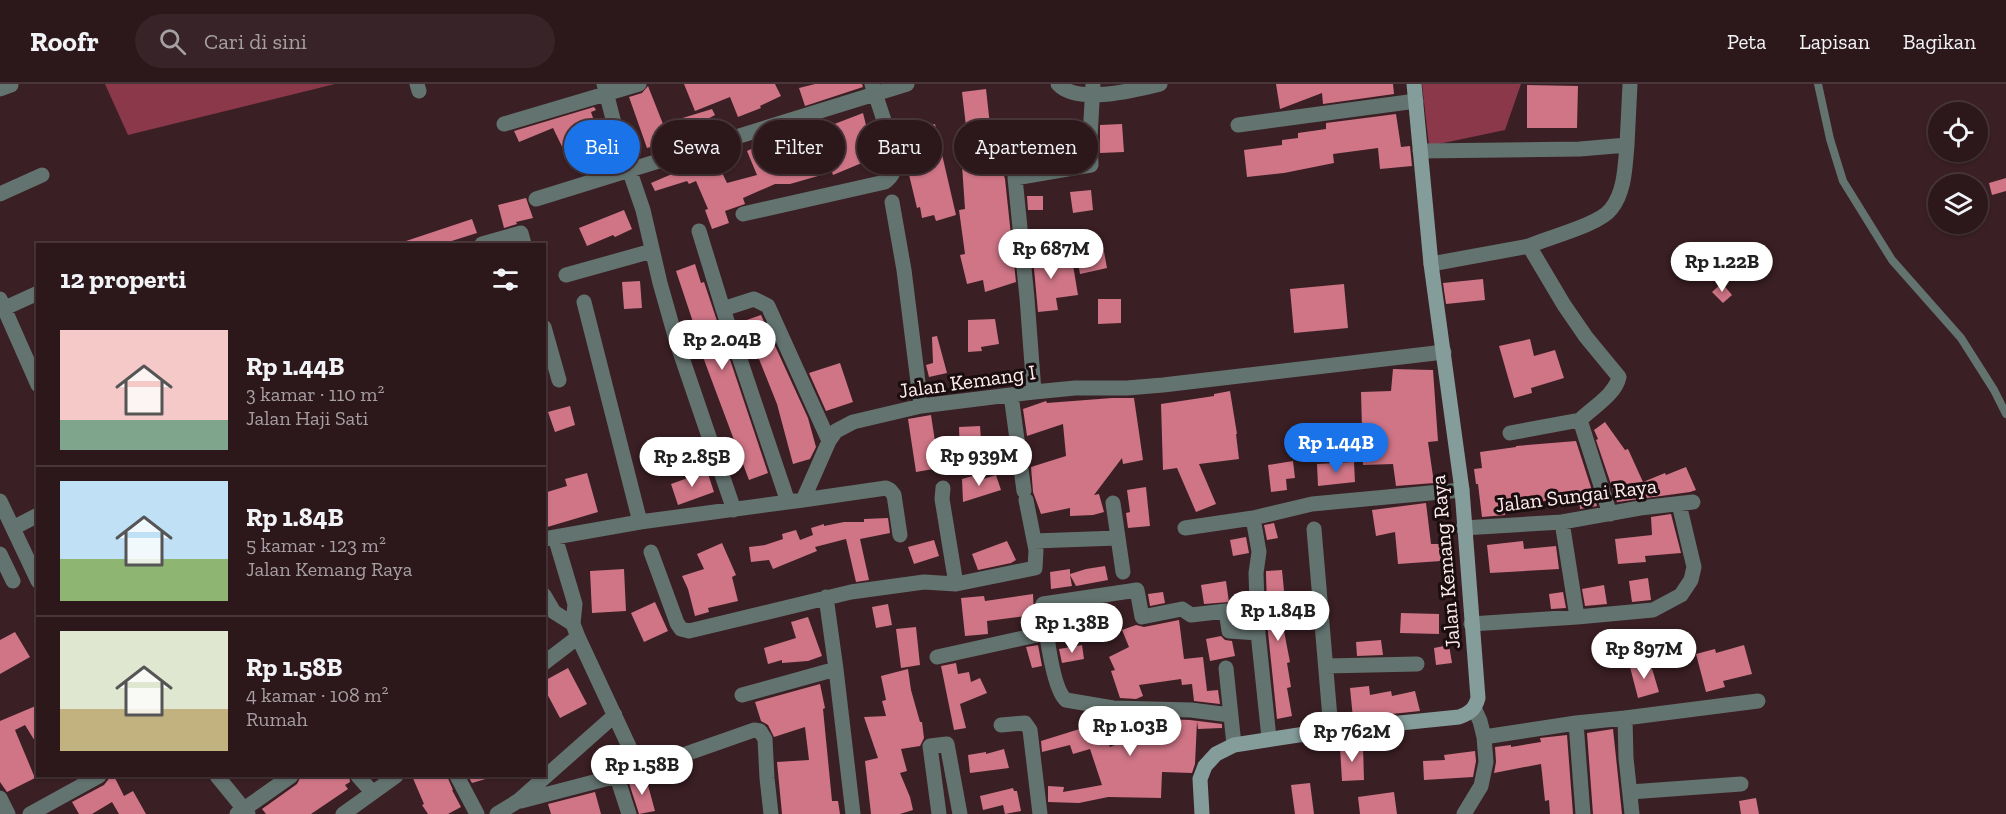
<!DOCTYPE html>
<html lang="id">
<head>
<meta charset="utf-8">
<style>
	:root { --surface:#2c171b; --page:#382428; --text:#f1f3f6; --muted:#a69fa3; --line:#48363a; --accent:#1a73e8 }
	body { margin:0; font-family:"Zilla Slab",serif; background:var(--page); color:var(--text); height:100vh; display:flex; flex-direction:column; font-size:22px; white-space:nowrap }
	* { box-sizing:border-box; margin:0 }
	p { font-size:20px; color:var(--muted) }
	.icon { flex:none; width:33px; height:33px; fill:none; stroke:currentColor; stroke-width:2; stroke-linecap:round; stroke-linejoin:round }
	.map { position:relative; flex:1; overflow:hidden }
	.panel { position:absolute; left:36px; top:159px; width:510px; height:534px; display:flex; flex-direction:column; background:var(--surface); border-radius:0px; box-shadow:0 2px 4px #0004,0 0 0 2px var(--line) }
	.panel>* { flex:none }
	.hud { position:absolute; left:564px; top:36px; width:570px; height:54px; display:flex; gap:12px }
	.tools { position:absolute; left:1928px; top:18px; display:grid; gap:12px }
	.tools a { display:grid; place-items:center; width:60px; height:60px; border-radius:50%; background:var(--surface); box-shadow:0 2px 4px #0004,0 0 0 2px var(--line); font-size:30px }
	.price { position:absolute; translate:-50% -51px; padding:0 14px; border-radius:21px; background:#fff; color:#222; font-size:20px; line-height:39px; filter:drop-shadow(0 2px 3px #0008) }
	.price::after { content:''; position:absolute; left:50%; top:36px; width:18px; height:14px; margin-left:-9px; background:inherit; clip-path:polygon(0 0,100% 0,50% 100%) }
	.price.selected { background:var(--accent); color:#fff }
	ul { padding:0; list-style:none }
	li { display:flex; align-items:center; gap:18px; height:150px; padding:0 24px }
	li+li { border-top:2px solid var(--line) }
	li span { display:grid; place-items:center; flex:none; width:168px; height:120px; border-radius:0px; color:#555 }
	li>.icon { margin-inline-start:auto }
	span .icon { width:72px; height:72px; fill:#fffc; stroke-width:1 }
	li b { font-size:26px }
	h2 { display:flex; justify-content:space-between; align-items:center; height:72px; padding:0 24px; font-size:26px }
	.chip { padding:0 21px; border-radius:27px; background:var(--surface); box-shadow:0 2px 4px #0004,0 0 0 2px var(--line); font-size:21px; line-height:54px }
	.chip.selected { background:var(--accent); color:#fff }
	header { display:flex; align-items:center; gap:36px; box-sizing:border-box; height:84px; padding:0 30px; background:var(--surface); border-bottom:2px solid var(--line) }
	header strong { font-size:28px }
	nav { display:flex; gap:33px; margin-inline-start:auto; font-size:21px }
	.search { width:420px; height:54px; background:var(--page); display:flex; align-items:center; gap:15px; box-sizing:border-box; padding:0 21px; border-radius:33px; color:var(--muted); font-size:22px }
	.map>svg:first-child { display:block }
	.forest { fill:#8b384b }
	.building { fill:#cf7586 }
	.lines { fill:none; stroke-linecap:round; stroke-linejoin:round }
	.lane { stroke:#637370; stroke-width:8 }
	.street { stroke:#637370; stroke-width:15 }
	.secondary { stroke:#849d9a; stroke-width:15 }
	.labels { text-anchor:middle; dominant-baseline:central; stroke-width:6; stroke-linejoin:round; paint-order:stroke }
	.street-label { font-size:21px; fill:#ffecee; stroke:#190d0f }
</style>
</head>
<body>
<header>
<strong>Roofr</strong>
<div class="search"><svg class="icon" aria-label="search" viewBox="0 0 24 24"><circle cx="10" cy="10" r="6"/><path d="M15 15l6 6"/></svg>Cari di sini</div>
<nav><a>Peta</a><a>Lapisan</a><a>Bagikan</a></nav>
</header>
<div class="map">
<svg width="2006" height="730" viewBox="0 0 2006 730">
	<rect width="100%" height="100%" fill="#3a1f24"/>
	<path class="forest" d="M105,0H335L128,51Z
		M1422,0H1521L1505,46L1429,62Z"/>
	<path class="building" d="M684,0H775L781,12L760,22L761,24L738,33L730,13L695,27Z
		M815,0H862L863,3L805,22L799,4Z
		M1276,0H1393L1394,10L1323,20L1322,9L1280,25Z
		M1527,1L1578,2L1577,44H1527Z
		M648,2L663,40L712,25L715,31L685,47L687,52L647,64L629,13L642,9Z
		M986,5L991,50L1009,49L1011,85L1003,88L1005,95L1016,198L985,208L983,196L967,200L960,171L965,170L959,126L965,125L960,52L967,51L962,8Z
		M594,23L596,26L591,28L608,77L588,84L584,74L571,81L553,44L519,58L514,47Z
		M863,29L870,57L874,55L881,71L833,91L832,88L790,100H775L743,114L745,120L725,127L729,139L712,145L705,126L708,125L696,97L689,100L687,97L655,107L651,99L714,72L727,99L757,91L747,67L766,58L773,74L804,67L798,54Z
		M1396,30L1401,63L1410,62L1412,82L1380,85L1378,64L1333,70L1334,79L1284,89L1247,93L1244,66L1282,61V56L1298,54V49L1326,45V39Z
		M935,40L956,131L936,137L934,131L922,134L920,123L917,124L899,49Z
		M1122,40L1124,68L1100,69V41Z
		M2006,94V107L1992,111L1989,99Z
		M1091,106L1093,126L1073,129L1070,108Z
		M1027,112H1043V126H1028Z
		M526,114L533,134L516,138L517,140L504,144L498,121Z
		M624,126L632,145L615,153L613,151L587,162L579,144Z
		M472,135L477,149L442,160H403V158Z
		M1102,157L1107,184L1080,190L1075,162Z
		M1046,159L1052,185L1073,181L1078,211L1056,214L1058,226L1038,228L1032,163Z
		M695,180L701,199L704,198L768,389L749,396L697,257L699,256L676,187Z
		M1483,195L1485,216L1446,220L1443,199Z
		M640,197L642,224L624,225L622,198Z
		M1722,199L1732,211L1723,219L1712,208Z
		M1344,200L1348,244L1294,249L1290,205Z
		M1098,215H1121V239L1098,240Z
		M761,231L808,334L816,363L810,375L793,380L777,320L757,270L749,273L738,239Z
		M995,235L999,260L981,263L982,267L968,268V236Z
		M937,252L947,289L929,293L926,281L933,279L932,253Z
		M1530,255L1534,272L1555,266L1564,294L1531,304L1532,309L1514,314L1499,262Z
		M840,279L853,318L826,327L809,289Z
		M1393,285L1433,286L1438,357L1428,358L1434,399L1396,402L1393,380L1363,381L1361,308L1391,307Z
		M1230,307L1237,350H1236L1239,375L1199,380L1216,420L1196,428L1177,384L1163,386L1161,320L1214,312V310Z
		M1112,314H1134L1143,376L1123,380L1122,374L1094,411L1099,410L1104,428L1093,431L1070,432V424L1041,430L1033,408L1031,383L1066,372L1063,340L1027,352L1023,325L1046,317L1047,319Z
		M570,322L575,341L555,348L548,328Z
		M931,331L939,384L916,388L908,335Z
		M1605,338L1625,366L1628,365L1643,398L1665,389L1666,391L1686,383L1696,406L1690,408L1617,418L1596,356L1598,355L1594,346Z
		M980,342L982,370L960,372L959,343Z
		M1576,357L1597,422L1580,425L1579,412L1504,423L1505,431L1482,433L1478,400H1476L1474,385L1482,384L1480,368L1516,363V362Z
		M1293,377L1295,394L1286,395L1287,406L1271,408L1268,381Z
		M1354,378L1355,398L1318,402L1317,380Z
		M707,387L714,408L678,421L671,400Z
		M587,389L598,428L544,444V409L567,402L565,395Z
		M983,389V395L996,391L1001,406L963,418L962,395Z
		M1146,403L1150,442L1128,444L1126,429L1130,428L1127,406Z
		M1426,419L1431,460H1440L1441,477L1398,480L1395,448L1376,452L1372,426Z
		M1671,430L1681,469L1645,472L1646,478L1618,480L1615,455L1652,451L1651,433Z
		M888,434L890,449L860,455L869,496L856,498L846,455L815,463L817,467L773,485L769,476L751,478L749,463L765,461L783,455L782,450L796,446L800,456L813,451L811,444L824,440V442L844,438H864V435Z
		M1274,439L1278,454L1267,456L1264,441Z
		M1246,453L1249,469L1233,472L1230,456Z
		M934,456L939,472L914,480L908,463Z
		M1007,457L1016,476L1011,479L978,486L972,470Z
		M1523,457L1524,465L1556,462L1559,485L1490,489L1487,461Z
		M722,459L736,491L732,493L738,517L708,524L709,528L695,532L688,505L682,492L704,485L697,470Z
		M1105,482L1108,496L1076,502L1070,491L1072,502L1051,505L1050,488L1070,485V490L1086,485Z
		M624,485L626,527L592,529L590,487Z
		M1282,486L1287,537H1282L1290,578L1287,579L1291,603L1287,604L1292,632L1277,635L1268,548L1266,490V487Z
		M1648,494L1651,516L1632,518L1629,497Z
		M1226,497L1229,518L1204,520L1201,501Z
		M1604,501L1607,520L1585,522L1582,505Z
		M1163,508L1165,519L1150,522L1148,510Z
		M1247,508L1248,537L1237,538L1234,510Z
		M1563,508L1566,524L1551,525L1549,510Z
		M1033,510L1034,531L987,537L988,550L965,552L961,514L984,512L985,517Z
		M655,518L668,547L644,558L631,529Z
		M888,520L892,541L876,544L872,523Z
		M1401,529L1439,530V550L1400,549Z
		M808,533L822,572L808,577L782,579V576L768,580L764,564L796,554L791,538Z
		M1179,536L1184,575L1203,573L1207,607L1218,606L1220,620L1194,617L1192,600L1182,601L1181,595L1139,601L1143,612L1136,615L1120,614L1111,587L1115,586L1109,573L1129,563L1122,546L1136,541L1144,543Z
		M916,543L920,581L901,584L896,545Z
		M15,548L30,573L0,590V556Z
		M1221,552L1225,556L1232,557L1235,572L1210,577L1206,555Z
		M1381,556L1383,571L1357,572L1356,558Z
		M1038,561L1042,582L1032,584L1026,563Z
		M1082,561L1084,575L1062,579L1059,565Z
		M1449,561L1452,579L1436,581L1434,564Z
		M1744,561L1752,590L1723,597L1725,603L1706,608L1696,570L1715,565L1716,569Z
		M1650,578L1659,608L1638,614L1630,583Z
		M956,579L958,590L969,588L971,598L980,594L987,609L960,620L966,644L954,646L941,582Z
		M568,584L587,620L560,634L544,604V597Z
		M908,585L911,606L920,638H922L924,654L920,662L901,665L907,687L900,689L910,713L913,726L900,730H871L865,677L878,674L864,633L886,632L882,617L886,616L881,592Z
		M820,600L825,624L823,625L832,717H838L840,730H782L777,678L809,676L805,643L774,653L768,641L761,637L755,618Z
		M1369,602L1370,611L1391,607L1392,612L1415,607L1420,627L1353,634L1350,604Z
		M38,621V662L25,641L15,646L35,694L7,708L0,698V637Z
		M1082,630L1097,631L1110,663L1130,654V634L1190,636L1222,640V644L1198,645L1197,637L1195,680L1192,689L1162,688L1161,714L1108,713L1079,719L1048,718V702L1064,703L1063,708L1102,701L1090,665L1073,670L1070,661L1042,668L1041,657L1086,643Z
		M1613,645L1622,730H1593L1587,649Z
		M1567,651L1573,730H1550L1549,716L1545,717L1541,680L1494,689L1496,678L1495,663L1511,661V663L1541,658L1540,654Z
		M1363,662L1364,696L1342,697L1340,663Z
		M1004,665L1009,684L970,689L968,671L986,668V670Z
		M1475,667L1476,677L1473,693L1424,696L1423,677L1445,676L1444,671Z
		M111,692H114L124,712L133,707L146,730H119L112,718L92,730H79L72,718L104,701Z
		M301,692H349L350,698L345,701L348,705L311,730H266L262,725L297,700Z
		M412,692H447L453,706H452L461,723L448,730H428L422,721L424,720Z
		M468,692H488L489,694L472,699Z
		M646,694L655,727L639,730L629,699Z
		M1310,699L1314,730H1295L1291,701Z
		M1013,704L1014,707H1017L1021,727L1005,730L1003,721L983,726L980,712Z
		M595,708L601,730H551L548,720Z
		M1394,708L1397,730H1360L1358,713Z
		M1756,714L1759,730H1741L1739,717Z"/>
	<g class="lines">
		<path class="lane" d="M1818,0L1830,55L1843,97L1892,176L1961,254L1994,306L2006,330"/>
		<path class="street" d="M417,0L419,7
			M604,0L616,47L643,126L660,199L677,259L734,426
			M1058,0C1077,21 1136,6 1160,0
			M0,5L11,1
			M504,40L639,0
			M1238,41L1416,17
			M1420,67L1580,65L1627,61L1630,0
			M0,110L42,91
			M536,115L907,0
			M892,118L904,186L921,322
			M743,130L885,98C888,95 893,92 893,87C897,68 878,20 872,0
			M699,147L723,225L788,418
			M482,160L521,149L524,160
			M1529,162C1549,153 1599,141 1611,125C1625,108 1625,82 1627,61
			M1431,180L1529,162L1564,221L1586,253L1619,293C1615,311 1593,323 1580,336
			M566,191L652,167
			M0,215L38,301
			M584,218L640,438
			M5,224L38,209
			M723,225L754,215L768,222L829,357
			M544,243L559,296
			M1034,308L1027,214L1015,94L1091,81L1090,54L1093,0
			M1011,311L1024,407
			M1510,349L1580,336L1610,430
			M943,404L942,415L956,500
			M803,416L886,404L890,406L894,411L900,451
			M0,417L38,497
			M1113,419L1123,488
			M1253,434L1259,468L1256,489L1258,549L1269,654
			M1562,438L1577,533
			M13,444L38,431
			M1185,444L1253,434L1312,420L1462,406
			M1463,444L1562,438L1640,424L1693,418
			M1314,445L1331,646
			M555,453L575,520L573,540L578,553L640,686L754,646L760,647L765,655L767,694L771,730
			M544,455L640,438L803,416L829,357L836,347L853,338L921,322L1034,308L1075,304H1127L1163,301L1444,268
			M1034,457L1118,454
			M651,468L677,539L681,545L689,547L851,508L924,498L956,500L1035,484L1036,466L1026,416
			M0,470L13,497
			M544,511L554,528L573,540
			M826,513L836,585L853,730
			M1471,540L1577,533L1653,526L1681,511L1691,496L1694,483L1679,420
			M937,573L1046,549
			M544,579L578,553
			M1326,582L1417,580
			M1226,584L1234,661
			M742,611L836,585
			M1474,624L1480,637L1484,653L1576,639L1625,634L1626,674L1632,730
			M1230,631L1191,626L1113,624L1066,616C1052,605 1045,539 1043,520L1137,506L1142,533L1182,525L1191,531L1226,527L1229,547L1258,549
			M1625,634L1758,617
			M1576,639L1583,730
			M1001,641L1025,639L1030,646L1040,730
			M217,692L248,730
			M358,692L372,708
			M457,692L477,730
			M617,693L629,730
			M1630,708L1741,700
			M0,714L8,730
			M521,717L640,686
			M30,730L99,692
			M237,730L291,692
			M343,730L396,692
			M497,730L518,717L615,631
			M939,730L930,662L947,660L960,730
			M1464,730L1481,702L1486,678L1484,653"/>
		<path class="secondary" d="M1202,730L1200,695L1205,682L1216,670L1234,661L1331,646L1459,633C1470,629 1475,625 1478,614L1462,406L1431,180L1414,0"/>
	</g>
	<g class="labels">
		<g class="street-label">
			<text transform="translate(967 297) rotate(-8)">Jalan Kemang I</text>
			<text transform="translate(1576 411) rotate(-7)">Jalan Sungai Raya</text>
			<text transform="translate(1445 478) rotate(-95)">Jalan Kemang Raya</text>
		</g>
	</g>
</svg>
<div class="tools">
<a><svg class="icon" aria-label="locate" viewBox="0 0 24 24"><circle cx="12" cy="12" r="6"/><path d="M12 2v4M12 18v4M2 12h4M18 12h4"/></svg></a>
<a><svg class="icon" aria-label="layers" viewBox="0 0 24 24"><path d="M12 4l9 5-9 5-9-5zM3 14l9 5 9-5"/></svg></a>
</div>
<b class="price" style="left:1051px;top:196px">Rp 687M</b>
<b class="price" style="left:1722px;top:209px">Rp 1.22B</b>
<b class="price" style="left:722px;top:287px">Rp 2.04B</b>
<b class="price selected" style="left:1336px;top:390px">Rp 1.44B</b>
<b class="price" style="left:979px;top:403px">Rp 939M</b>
<b class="price" style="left:692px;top:404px">Rp 2.85B</b>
<b class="price" style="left:1278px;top:558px">Rp 1.84B</b>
<b class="price" style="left:1072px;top:570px">Rp 1.38B</b>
<b class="price" style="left:1644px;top:596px">Rp 897M</b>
<b class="price" style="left:1130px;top:673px">Rp 1.03B</b>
<b class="price" style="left:1352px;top:679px">Rp 762M</b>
<b class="price" style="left:642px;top:712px">Rp 1.58B</b>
<div class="hud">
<a class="chip selected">Beli</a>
<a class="chip">Sewa</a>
<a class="chip">Filter</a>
<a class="chip">Baru</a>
<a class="chip">Apartemen</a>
</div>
<section class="panel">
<h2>12 properti<svg class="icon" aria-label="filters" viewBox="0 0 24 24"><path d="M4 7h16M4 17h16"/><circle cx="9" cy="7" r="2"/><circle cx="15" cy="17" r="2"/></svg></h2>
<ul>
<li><span style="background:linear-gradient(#f6c9c9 75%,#7fa58c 0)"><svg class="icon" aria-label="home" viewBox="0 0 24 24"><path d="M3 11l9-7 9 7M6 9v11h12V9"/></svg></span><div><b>Rp 1.44B</b><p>3 kamar · 110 m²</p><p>Jalan Haji Sati</p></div></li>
<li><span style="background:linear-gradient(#bfe0f5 65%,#8fb573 0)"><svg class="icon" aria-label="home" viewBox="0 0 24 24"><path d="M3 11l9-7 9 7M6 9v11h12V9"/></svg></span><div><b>Rp 1.84B</b><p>5 kamar · 123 m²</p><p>Jalan Kemang Raya</p></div></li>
<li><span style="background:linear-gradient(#dfe7d0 65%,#c2b280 0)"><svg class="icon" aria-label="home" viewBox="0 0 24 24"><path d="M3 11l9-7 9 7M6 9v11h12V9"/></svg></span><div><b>Rp 1.58B</b><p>4 kamar · 108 m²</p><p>Rumah</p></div></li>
</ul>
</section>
</div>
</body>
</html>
